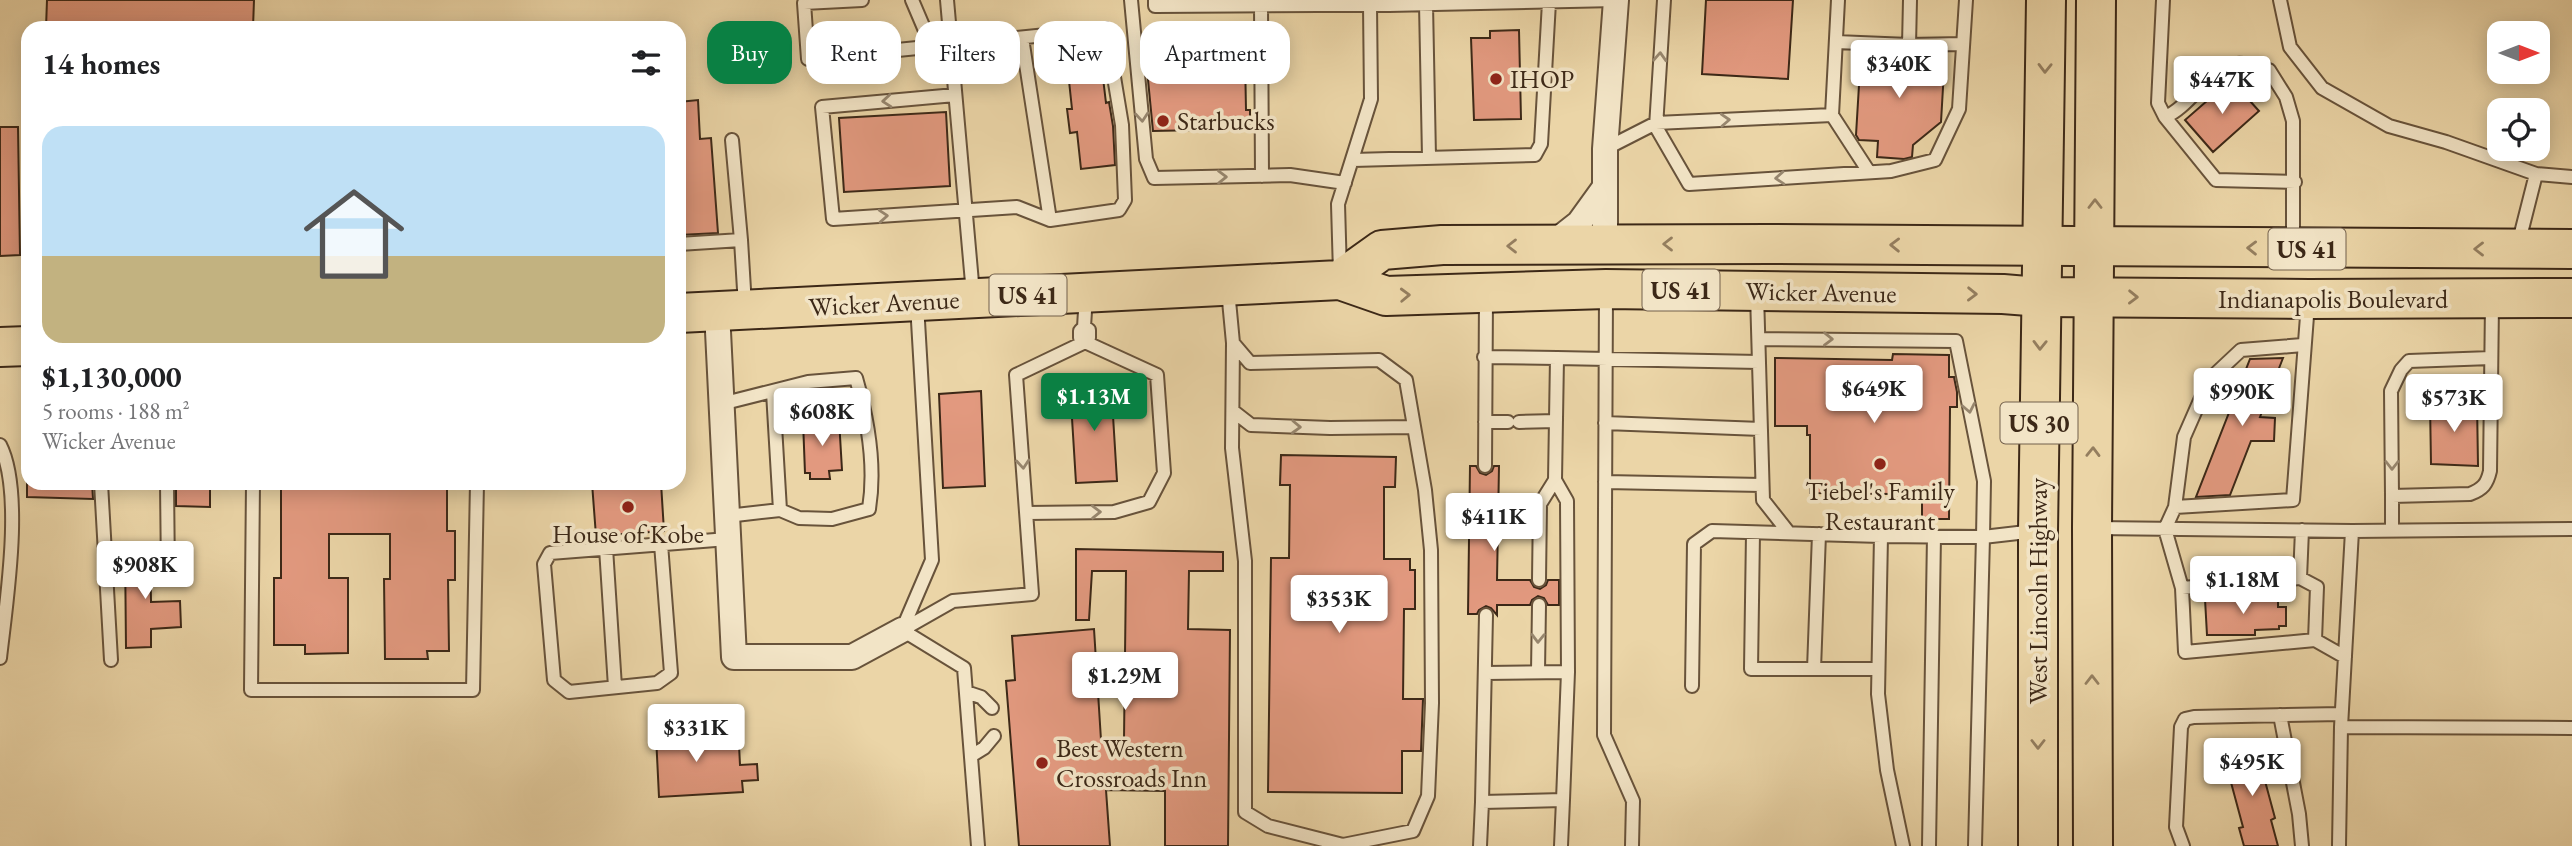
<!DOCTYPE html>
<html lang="en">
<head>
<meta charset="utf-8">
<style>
	:root { --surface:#fff; --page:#f6f6f6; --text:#202124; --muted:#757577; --line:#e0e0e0; --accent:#0b8043 }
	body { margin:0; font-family:"EB Garamond",serif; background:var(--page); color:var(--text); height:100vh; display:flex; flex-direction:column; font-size:26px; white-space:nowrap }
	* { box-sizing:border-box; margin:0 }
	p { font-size:23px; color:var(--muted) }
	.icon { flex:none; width:38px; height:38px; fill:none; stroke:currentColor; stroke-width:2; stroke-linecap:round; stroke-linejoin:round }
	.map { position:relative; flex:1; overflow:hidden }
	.details { position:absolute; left:21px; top:21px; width:665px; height:469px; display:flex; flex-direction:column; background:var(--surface); border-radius:21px; box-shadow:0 4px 18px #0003 }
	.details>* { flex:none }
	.top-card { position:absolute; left:707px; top:21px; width:665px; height:63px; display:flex; gap:14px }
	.needle { width:46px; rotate:90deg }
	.fabs { position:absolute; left:2487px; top:21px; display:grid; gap:14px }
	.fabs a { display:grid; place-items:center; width:63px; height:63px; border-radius:14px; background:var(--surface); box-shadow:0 4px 18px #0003; font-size:35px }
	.price { position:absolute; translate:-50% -60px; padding:0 16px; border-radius:7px; background:#fff; color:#222; font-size:23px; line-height:46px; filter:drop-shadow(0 2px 4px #0008) }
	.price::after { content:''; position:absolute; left:50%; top:42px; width:21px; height:16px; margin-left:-10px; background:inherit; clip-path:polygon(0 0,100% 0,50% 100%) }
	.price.on { background:var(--accent); color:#fff }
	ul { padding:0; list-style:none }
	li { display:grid; align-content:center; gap:14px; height:371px; padding:0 21px }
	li+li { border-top:2px solid var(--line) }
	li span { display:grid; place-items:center; height:217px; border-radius:21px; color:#555 }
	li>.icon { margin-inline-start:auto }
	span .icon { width:126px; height:126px; fill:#fffc; stroke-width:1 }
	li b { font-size:30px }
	h2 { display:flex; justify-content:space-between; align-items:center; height:84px; padding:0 21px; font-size:30px }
	.tag { padding:0 24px; border-radius:21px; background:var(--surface); box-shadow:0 4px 18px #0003; font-size:24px; line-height:63px }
	.tag.on { background:var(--accent); color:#fff }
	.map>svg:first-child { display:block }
	.building { fill:#e2997f; stroke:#3c2817; stroke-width:2 }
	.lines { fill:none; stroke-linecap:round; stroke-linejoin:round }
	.service-casing { stroke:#68533b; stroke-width:16 }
	.minor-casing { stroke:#68533b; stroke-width:28 }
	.primary-casing { stroke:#3c2817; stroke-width:42 }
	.trunk-casing { stroke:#3c2817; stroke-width:42 }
	.service { stroke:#f2e4c6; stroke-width:12 }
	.minor { stroke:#f2e4c6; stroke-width:24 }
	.primary { stroke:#ebd5a7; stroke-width:38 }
	.trunk { stroke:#ebd5a7; stroke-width:38 }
	.oneway { stroke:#97866e }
	.oneway2 { stroke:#947e5f }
	.poi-dot { fill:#8f2418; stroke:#f2e4c6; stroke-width:2.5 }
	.labels { text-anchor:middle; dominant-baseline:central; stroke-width:7; stroke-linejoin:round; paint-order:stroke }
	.shield { fill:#f2e4c6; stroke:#73604c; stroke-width:2 }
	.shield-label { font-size:24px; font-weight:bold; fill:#3c2817 }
	.poi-label { font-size:26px; fill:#3c2817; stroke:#f2e4c6; text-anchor:start }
	.street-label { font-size:26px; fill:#3c2817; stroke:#f2e4c6 }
</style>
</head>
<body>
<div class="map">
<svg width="2572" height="846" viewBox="0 0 2572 846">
	<rect width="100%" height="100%" fill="#ebd5a7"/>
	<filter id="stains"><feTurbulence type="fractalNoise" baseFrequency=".00286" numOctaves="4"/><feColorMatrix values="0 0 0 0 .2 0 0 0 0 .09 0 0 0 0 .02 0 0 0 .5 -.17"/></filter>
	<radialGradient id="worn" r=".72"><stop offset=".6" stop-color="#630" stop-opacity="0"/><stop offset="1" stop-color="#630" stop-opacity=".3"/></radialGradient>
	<path class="building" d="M47,0H254L253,28H46Z
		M1706,0H1793L1788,79L1702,74Z
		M1519,30L1521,119L1474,120L1471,38H1490V31Z
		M1164,51H1208V59L1245,57L1246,110H1250V129L1153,131L1146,59H1164Z
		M1861,52L1945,53L1941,122L1913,145L1912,157L1904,159L1877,157L1878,141L1859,140L1856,135Z
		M1103,78L1106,103L1109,102L1113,126L1115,165L1081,169L1077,132L1070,133L1067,109H1072L1069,81Z
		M2231,80L2259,111L2213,152L2185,120Z
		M698,100L700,139L711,138L718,233L679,235V102Z
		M946,112L950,186L844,192L839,118Z
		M0,127H18L20,255L0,256Z
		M1893,354L1949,355V377H1954L1957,392V407H1950L1949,519H1922V499H1890L1891,494L1810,493V435H1807V426H1775V358L1892,360Z
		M2283,358L2260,417L2275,418L2274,441H2251L2230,495L2196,497L2250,359Z
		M1111,383L1117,481L1076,483L1070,386Z
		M981,391L985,486L943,488L939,394Z
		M2477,402L2478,466L2431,464L2430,403Z
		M839,419L842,470L829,471L830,479H810V473H805L803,421Z
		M1281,455L1396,457L1395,487H1384V559H1410V570H1415V609H1404L1403,699H1423L1421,751H1402V793L1268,792L1271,558H1289L1290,485H1280Z
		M1470,466H1476L1480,473L1486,475L1492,471L1494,466H1499L1497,580H1530L1534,587L1540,589L1546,585L1548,580H1559V605H1548L1544,598L1538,596L1532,600L1530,605H1497V615L1491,608L1486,606L1479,610L1477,614H1468Z
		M27,483H92L93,499L27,497Z
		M176,483H210V507L176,506Z
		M281,483H348V488H381V483H447V531H455V580H448L449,651H427L428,659H385L384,579H390V534H329V578H348V653L305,654V645H274V578H281Z
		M592,483H661L664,531L596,536Z
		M125,547H150L151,602L180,601L181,627L151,629V647L126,648Z
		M1076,549L1223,552V571H1189L1188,629L1230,630L1228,846H1165V791L1106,790L1110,846H1019L1006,681L1015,680L1012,636L1094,629L1101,740L1124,739L1126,571H1092L1089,620H1076Z
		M2278,597V607H2286V626H2279V629L2255,630V635H2207L2205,599Z
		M682,713L684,748L739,745L740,765L757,764L758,780L742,781L743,792L659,797L655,715Z
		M2255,744L2275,818L2271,820L2278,846H2244L2239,828L2243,827L2229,775L2233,774L2227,752Z"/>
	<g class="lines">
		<g class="service-casing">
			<path id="service" d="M862,0L804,3L808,59L1106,29L1122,125L1125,200L1119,210L1050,220L1017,207L833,219L822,107L955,95
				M912,0L932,47
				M947,0L973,294
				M1131,0L1146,159L1154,178L1290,175L1345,183
				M1155,0V6L1318,5
				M1318,0V5H1370L1371,99L1338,204L1340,273
				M1370,0V5H1389L1616,0
				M1664,0L1656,127L1689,184L1891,171L1935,160L1959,109L1966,0
				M1838,0L1832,115L1869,172
				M2163,0L2158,103L2165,117L2216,180L2295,182
				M2280,0L2290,47L2322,88L2389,126L2446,142L2536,174L2572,177
				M1426,4L1429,157
				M1261,5L1262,176
				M1022,38L1050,220
				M1836,42L1909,45L1963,44
				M1909,45L1910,0
				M2165,117C2191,106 2209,68 2236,64C2245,62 2260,68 2269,70L2286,97L2293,121V245
				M1605,149L1656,123L1832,115
				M1353,160L1535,155L1541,144L1549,2
				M741,240L745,306
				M679,244L741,240L732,140
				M2518,245L2536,174
				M1228,290L1233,343L1250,363L1379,360L1406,380L1425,490L1431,550L1432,703L1428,796L1413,831L1343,845L1268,826L1245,812V561L1232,448L1233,343
				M1606,293L1604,735L1633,801L1632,846
				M1757,294L1763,500L1789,533
				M2308,303L2293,500L2175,507L2165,529L2182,588L2185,652L2315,640L2345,657
				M1760,339L1956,341L1984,481L1983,537L2035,531
				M1484,357L1557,358L1555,480L1567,501L1568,672L1563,800L1482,802L1486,615
				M1557,358L1759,362
				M773,392L780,510
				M721,404L808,382L856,378C868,420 876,466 869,509L832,519L799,518L780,510L727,516
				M1233,411L1251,425L1330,428L1414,427
				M1485,422H1508
				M1519,422L1556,421
				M1605,423L1761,429
				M0,445C24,492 6,604 0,658
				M1485,466L1486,297
				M1605,482L1762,485
				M101,483L111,660
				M167,483L168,575
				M253,483L251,690H473L477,483
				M2392,496L2391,391L2401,370L2409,361L2491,358
				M2175,507L2184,437L2209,380L2241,350L2303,345
				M1027,513L1114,512L1149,502L1164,473L1157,375L1085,342L1080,338V331L1084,327L1086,295
				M2096,528L2352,531L2572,529
				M2302,530L2300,578L2317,587L2315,640
				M2392,531V496L2470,494C2483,489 2487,484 2490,471L2492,303
				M1753,533L1751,669H1878
				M1881,536L1983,537L1975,846
				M661,544L671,673L657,683L569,692L554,680L544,564L550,553L728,539
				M606,548L615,687
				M1539,580L1540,504L1555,480
				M2182,588L2300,578
				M902,630L953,601L1032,594L1016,375L1085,342L1089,338V330L1084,327
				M902,630L932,560L917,304
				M902,630L964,668L978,846
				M1814,669L1819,534
				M1538,671L1539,605
				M1486,673L1568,672
				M1692,686L1694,544L1712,531L1881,536L1878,694L1887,770L1903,846
				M966,692L981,697L992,708
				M2280,715L2299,814L2302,846
				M2341,727L2572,728
				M971,756L984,748L994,736
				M1480,846L1482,802
				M1561,846L1563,800
				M1929,846L1934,536
				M2183,846L2176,827L2181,727L2185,719L2194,717L2341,714
				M2339,846L2341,727L2352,531"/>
		</g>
		<g class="minor-casing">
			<path id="minor" d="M1605,244V149L1616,0
				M1551,245L1579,223L1605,187
				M717,311L734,657H852L902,630"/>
		</g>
		<g class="primary-casing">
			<path id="primary" d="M2038,846V531L2046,0
				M2093,846L2092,528L2096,0"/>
		</g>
		<g class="trunk-casing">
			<path id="trunk" d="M1340,280L1382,250L1442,245L1770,244L2572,249
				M679,313L1340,280L1386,296L1606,289L2003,294L2041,297L2309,299L2572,298
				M0,347L28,346"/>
		</g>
		<use href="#service" class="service"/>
		<use href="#minor" class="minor"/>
		<use href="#primary" class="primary"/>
		<use href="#trunk" class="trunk"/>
	</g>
	<defs><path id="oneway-chevron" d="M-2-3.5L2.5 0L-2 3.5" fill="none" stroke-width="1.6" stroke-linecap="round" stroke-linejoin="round" transform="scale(1.75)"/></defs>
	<g class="oneway">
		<use href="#oneway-chevron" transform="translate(1660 57) rotate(-87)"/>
		<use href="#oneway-chevron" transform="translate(887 101) rotate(175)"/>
		<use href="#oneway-chevron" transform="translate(1142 117) rotate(85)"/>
		<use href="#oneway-chevron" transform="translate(1725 120) rotate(-3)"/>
		<use href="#oneway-chevron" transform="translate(1222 177) rotate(-1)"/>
		<use href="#oneway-chevron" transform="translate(1780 178) rotate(176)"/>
		<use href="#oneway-chevron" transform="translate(883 216) rotate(-4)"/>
		<use href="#oneway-chevron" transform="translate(1828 339) rotate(1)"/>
		<use href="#oneway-chevron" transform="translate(1969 408) rotate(79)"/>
		<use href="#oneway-chevron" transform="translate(1296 427) rotate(2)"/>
		<use href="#oneway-chevron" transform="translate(1023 464) rotate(85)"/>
		<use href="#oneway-chevron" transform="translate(2392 465) rotate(90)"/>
		<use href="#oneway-chevron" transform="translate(1096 512) rotate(-1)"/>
		<use href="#oneway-chevron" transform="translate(1538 638) rotate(91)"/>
	</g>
	<g class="oneway2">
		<use href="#oneway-chevron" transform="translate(2045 68) rotate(91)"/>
		<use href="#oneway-chevron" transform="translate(2095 204) rotate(-90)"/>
		<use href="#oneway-chevron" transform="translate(1668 244) rotate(-180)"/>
		<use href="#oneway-chevron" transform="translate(1895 245) rotate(-179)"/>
		<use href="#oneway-chevron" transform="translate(1512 246) rotate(-180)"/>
		<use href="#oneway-chevron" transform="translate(2252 248) rotate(-179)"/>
		<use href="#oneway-chevron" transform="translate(2479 249) rotate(-180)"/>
		<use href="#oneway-chevron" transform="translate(1972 294) rotate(1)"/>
		<use href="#oneway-chevron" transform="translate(1405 295) rotate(-2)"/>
		<use href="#oneway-chevron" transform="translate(2133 297) rotate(1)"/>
		<use href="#oneway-chevron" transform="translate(2040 345) rotate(91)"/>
		<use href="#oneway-chevron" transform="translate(2093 452) rotate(-89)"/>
		<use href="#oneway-chevron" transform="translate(2092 680) rotate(-90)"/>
		<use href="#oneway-chevron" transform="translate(2038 744) rotate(90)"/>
	</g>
	<g class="poi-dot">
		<circle cx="1496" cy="79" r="7"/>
		<circle cx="1163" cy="121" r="7"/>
		<circle cx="1880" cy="464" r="7"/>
		<circle cx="628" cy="507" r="7"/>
		<circle cx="1042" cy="763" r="7"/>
	</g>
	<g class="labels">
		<g class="shield">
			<rect x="2268.5" y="228.5" width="77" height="41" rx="5"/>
			<rect x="1642.5" y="269.5" width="77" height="41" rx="5"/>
			<rect x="989.5" y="274.5" width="77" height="41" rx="5"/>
			<rect x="2000.5" y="402.5" width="77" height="41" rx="5"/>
		</g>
		<g class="shield-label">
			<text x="2307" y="249">US 41</text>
			<text x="1681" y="290">US 41</text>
			<text x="1028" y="295">US 41</text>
			<text x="2039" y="423">US 30</text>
		</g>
		<g class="poi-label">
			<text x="1510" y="79">IHOP</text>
			<text x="1177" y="121">Starbucks</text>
			<text x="1880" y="491" text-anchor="middle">Tiebel's Family<tspan x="1880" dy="30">Restaurant</tspan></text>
			<text x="628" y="534" text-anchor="middle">House of Kobe</text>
			<text x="1056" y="748">Best Western<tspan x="1056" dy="30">Crossroads Inn</tspan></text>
		</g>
		<g class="street-label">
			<text transform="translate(1821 292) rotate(1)">Wicker Avenue</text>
			<text x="2333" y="299">Indianapolis Boulevard</text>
			<text transform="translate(884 303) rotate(-3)">Wicker Avenue</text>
			<text transform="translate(2038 591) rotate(-90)">West Lincoln Highway</text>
		</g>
	</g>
	<rect width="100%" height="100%" filter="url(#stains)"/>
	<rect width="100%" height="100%" fill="url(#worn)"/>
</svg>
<div class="fabs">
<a><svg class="needle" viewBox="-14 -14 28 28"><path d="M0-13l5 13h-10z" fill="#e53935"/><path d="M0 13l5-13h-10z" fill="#757577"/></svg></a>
<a><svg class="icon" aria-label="locate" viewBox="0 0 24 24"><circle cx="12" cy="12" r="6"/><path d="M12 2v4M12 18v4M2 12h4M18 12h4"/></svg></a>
</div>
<b class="price" style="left:1899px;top:100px">$340K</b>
<b class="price" style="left:2222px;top:116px">$447K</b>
<b class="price" style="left:1874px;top:425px">$649K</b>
<b class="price" style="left:2242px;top:428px">$990K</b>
<b class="price on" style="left:1094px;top:433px">$1.13M</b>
<b class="price" style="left:2454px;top:434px">$573K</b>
<b class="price" style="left:822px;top:448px">$608K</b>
<b class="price" style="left:1494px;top:553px">$411K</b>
<b class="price" style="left:145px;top:601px">$908K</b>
<b class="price" style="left:2243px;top:616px">$1.18M</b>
<b class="price" style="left:1339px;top:635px">$353K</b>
<b class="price" style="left:1125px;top:712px">$1.29M</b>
<b class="price" style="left:696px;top:764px">$331K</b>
<b class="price" style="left:2252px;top:798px">$495K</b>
<div class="top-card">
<a class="tag on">Buy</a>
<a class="tag">Rent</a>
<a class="tag">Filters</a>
<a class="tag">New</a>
<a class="tag">Apartment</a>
</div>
<section class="details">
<h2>14 homes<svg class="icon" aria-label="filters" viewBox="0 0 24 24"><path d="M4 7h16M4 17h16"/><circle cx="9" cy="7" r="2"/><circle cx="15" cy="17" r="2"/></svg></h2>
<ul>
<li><span style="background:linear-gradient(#bfe0f5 60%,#c2b280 0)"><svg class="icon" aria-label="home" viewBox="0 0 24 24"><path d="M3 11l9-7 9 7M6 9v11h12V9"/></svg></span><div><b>$1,130,000</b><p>5 rooms · 188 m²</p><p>Wicker Avenue</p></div></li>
</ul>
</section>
</div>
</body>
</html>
